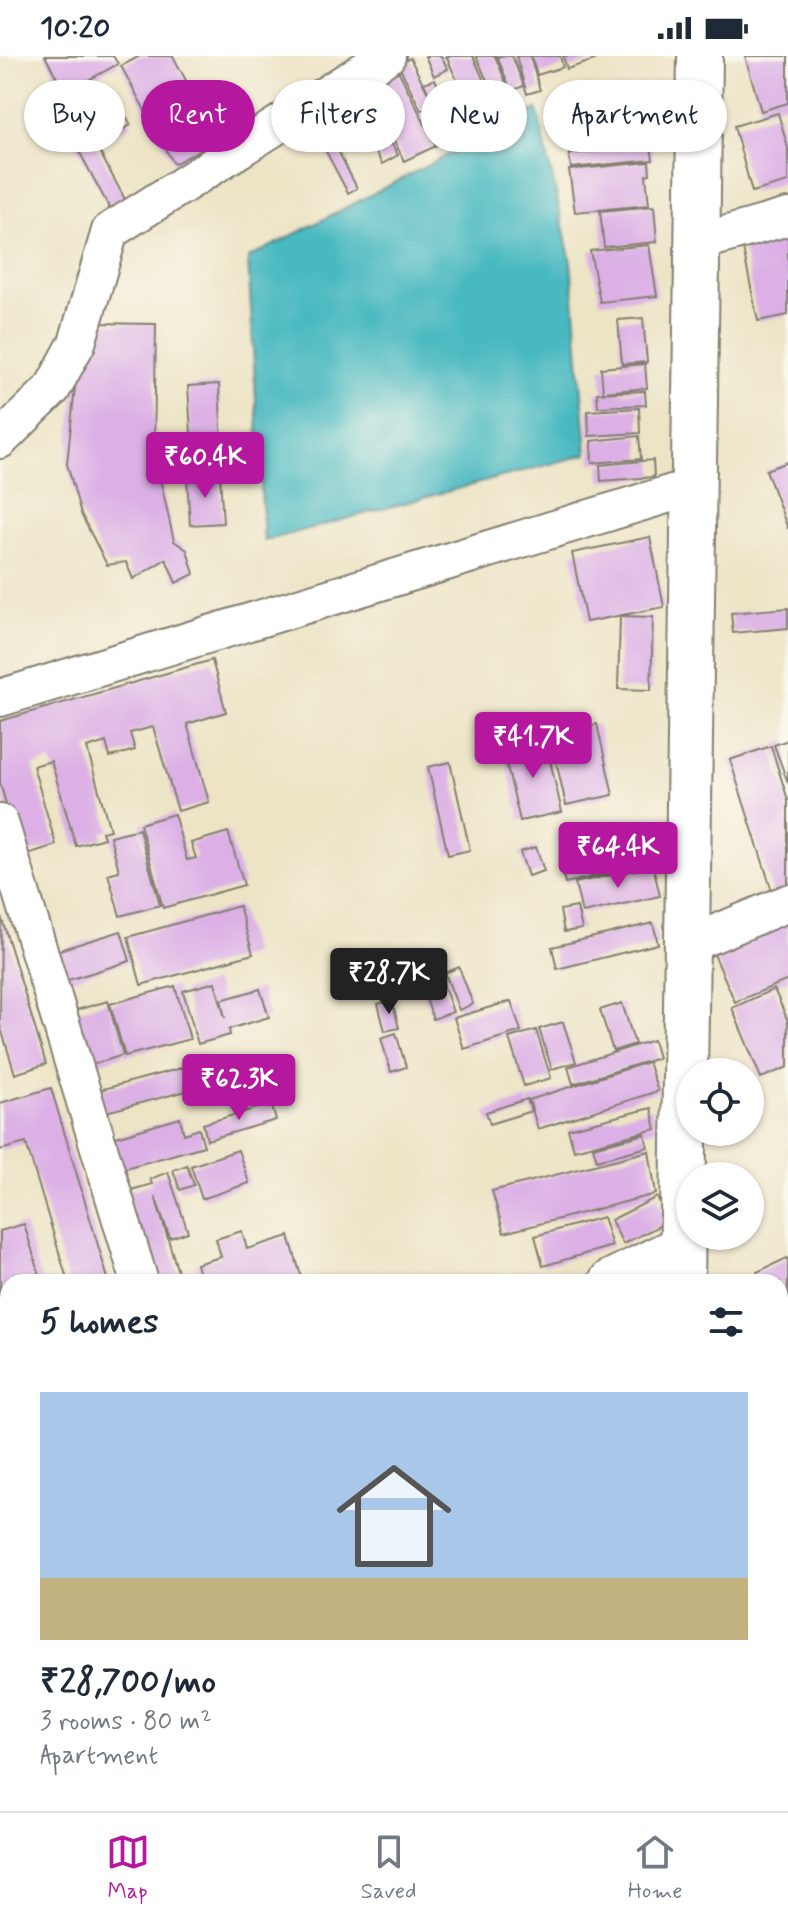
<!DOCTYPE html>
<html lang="en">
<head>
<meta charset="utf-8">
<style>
	:root { --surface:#fff; --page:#f2f2f3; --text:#1f2937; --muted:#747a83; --line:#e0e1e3; --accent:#b5179e }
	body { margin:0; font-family:Mynerve,sans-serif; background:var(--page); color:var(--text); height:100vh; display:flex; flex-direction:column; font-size:30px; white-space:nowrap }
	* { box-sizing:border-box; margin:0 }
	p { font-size:26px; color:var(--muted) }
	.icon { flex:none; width:44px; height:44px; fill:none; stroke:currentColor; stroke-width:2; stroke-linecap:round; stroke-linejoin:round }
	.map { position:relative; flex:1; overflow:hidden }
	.details { position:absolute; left:0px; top:1218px; width:788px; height:538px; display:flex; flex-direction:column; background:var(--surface); border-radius:24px 24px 0 0; box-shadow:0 2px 6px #0004 }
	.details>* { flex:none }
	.guide { position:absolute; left:24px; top:24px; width:740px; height:72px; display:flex; gap:16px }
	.fabs { position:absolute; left:676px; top:1002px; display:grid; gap:16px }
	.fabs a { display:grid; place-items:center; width:88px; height:88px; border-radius:50%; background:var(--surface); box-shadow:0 2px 6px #0004; font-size:40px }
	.price { position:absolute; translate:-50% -68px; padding:0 18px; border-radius:8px; background:var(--accent); color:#fff; font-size:26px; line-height:52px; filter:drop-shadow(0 2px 4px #0008) }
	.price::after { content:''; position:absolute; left:50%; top:48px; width:24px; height:18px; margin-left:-12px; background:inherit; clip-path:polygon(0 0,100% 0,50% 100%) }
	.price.current { background:#222; color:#fff }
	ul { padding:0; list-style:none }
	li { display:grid; align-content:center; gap:16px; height:424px; padding:0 40px }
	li+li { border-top:2px solid var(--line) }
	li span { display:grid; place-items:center; height:248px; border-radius:0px; color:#555 }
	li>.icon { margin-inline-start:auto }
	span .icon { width:144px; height:144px; fill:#fffc; stroke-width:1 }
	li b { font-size:34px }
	h2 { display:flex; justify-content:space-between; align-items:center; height:96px; padding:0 40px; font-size:34px }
	.tag { padding:0 28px; border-radius:36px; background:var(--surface); box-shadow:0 2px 6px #0004; font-size:28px; line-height:72px }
	.tag.current { background:var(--accent); color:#fff }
	.status { display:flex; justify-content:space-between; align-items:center; height:56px; padding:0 40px; background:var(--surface); direction:ltr }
	.status svg { height:22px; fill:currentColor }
	.menu { display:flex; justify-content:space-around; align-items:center; height:112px; border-top:2px solid var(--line); background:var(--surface); font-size:22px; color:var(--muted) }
	.menu a { display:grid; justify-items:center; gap:4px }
	.menu .current { color:var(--accent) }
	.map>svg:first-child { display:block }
	.water { fill:#4ab9c1; stroke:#336a6e; stroke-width:2 }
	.building { fill:#dcb0e6 }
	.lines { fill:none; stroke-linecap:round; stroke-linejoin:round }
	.minor-casing { stroke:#848071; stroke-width:40 }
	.tertiary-casing { stroke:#848071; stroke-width:48 }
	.secondary-casing { stroke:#848071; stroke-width:48 }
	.minor { stroke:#fff; stroke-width:36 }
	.tertiary { stroke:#fff; stroke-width:44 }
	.secondary { stroke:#fff; stroke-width:44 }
</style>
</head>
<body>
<div class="status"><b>10:20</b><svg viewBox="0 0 49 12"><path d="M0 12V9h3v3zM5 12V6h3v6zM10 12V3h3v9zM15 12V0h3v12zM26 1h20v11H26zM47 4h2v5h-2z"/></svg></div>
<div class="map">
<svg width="788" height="1755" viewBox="0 0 788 1755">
	<rect width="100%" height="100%" fill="#fbf7ec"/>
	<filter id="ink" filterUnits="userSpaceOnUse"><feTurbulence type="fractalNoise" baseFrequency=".0125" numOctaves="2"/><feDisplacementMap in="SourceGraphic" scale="16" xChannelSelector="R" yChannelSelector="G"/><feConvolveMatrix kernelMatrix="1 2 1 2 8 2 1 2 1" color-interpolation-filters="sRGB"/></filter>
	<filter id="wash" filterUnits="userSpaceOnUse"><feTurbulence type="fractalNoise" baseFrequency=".006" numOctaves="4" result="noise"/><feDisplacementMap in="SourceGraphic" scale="32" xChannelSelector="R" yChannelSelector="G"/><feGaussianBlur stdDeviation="1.8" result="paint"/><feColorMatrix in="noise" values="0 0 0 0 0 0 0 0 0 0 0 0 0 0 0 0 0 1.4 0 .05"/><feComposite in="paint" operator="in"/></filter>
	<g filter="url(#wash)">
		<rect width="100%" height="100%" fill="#ede4c6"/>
		<path class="water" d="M537,53L571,206L587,398L264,485L248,202Z"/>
		<g id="blocks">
			<path class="building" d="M45,0H113L118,8L65,37Z
				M140,0H173L218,85L174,108L121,10Z
				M425,0H441L448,13L434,20Z
				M446,0H473L494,47L472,57Z
				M476,0H495L508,31L493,38Z
				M497,0H512L524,30L511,35Z
				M516,0H530L540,34L527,38Z
				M531,0H560L563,11L537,19Z
				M563,0H593L595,4L567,13Z
				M745,0H788V47L761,55Z
				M410,2L430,41L424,27L435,23L460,76L449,81L434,48L421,54L398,8Z
				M397,12L436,90L404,105L366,27Z
				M118,46L131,69L98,87L85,63Z
				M778,57L788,92V126L752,136L734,70Z
				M375,58L398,99L382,108L359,67Z
				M654,61L655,77L571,86L569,69Z
				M86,71L126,145L110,153L71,80Z
				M653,79L654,88L570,96V87Z
				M333,85L357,132L348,137L323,90Z
				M651,90L653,104L571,112L569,98Z
				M649,106L650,118L646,119L649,149L575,156L569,114Z
				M654,150L657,186L604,191L600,155Z
				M788,173V259L758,265L741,183Z
				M649,189L657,240L600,246L590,195Z
				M643,262L647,306L622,308L618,264Z
				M90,267L156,268L154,396L174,485L187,494L194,518L176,527L166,503L133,523L126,506L107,509L81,458L67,408L75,331Z
				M645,308L647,332L603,336L601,312Z
				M219,328L222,391L192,393L188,330Z
				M645,335L646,349L598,351L597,337Z
				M639,352L640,377L589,380L588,355Z
				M639,380L641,403L592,407L591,385Z
				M653,404L654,421L601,425L600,409Z
				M788,406V473L766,414Z
				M220,419L223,467L190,469L187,421Z
				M650,481L664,551L586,566L572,497Z
				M788,552V572L733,577L731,557Z
				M620,560L653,561L651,634L618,633Z
				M212,604L226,656L187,668L209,746L178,755L153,671L130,677L135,694L110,701L106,686L87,692L110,774L102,776L104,782L76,790L51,705L33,710L56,789L21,800L0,727V665Z
				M597,668L613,739L566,749L550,678Z
				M545,683L562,756L520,765L503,693Z
				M788,684V727L774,689Z
				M771,690L788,744V833L773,838L730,704Z
				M450,706L470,794L448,799L428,711Z
				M174,758L187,804L196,802L191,787L228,776L244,829L163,852L140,768Z
				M139,773L160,849L120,860L108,818L119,815L110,780Z
				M655,783L661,806L565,827L560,805Z
				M536,791L544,815L528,820L520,796Z
				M653,810L660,840L582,857L575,827Z
				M239,850L253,898L141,929L128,881Z
				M577,851L582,873L564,876L560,854Z
				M1,860L46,1008L15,1018L0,969Z
				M788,864V924L735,946L713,896Z
				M653,867L658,888L557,913L552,891Z
				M121,875L130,905L62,926L53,896Z
				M459,911L473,948L459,954L445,917Z
				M440,919L453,956L433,963L420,925Z
				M215,926L225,962L221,944L260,933L269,961L229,973L230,979L198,988L183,935Z
				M175,930L190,983L125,1000L110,948Z
				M774,933L788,965V1011L761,1022L732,952Z
				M392,944L399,972L385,975L378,948Z
				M108,945L123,999L82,1012L66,957Z
				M511,945L521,975L464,993L454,962Z
				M622,947L635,988L613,995L600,954Z
				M563,966L576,1006L552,1013L539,973Z
				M536,974L551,1022L524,1030L509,982Z
				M396,977L406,1011L391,1016L381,982Z
				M653,984L658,1002L573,1028L568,1011Z
				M215,1003L221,1026L102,1057L96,1035Z
				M648,1006L658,1035L538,1073L529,1044Z
				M51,1032L109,1226H68L26,1087L0,1094V1047Z
				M527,1043L531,1055L490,1068L486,1056Z
				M271,1048L276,1064L207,1084L203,1068Z
				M651,1052L656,1073L574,1094L568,1073Z
				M180,1062L184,1078L199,1073L204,1090L122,1113L113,1082Z
				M645,1078L648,1091L597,1104L593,1091Z
				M238,1094L249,1127L202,1143L191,1110Z
				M649,1095L656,1138L504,1177L492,1135Z
				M187,1109L194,1129L180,1134L173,1114Z
				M168,1116L188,1176L170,1182L155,1140L181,1226H151L124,1136L152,1128L150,1123Z
				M657,1141L669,1165L623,1188L611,1164Z
				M603,1161L612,1190L543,1210L535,1180Z
				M24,1168L42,1226H8L7,1424L0,1400V1175Z
				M242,1175L247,1193L289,1180L303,1226H201L196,1208L221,1201L216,1183Z
				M787,1202L788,1204V1283L780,1266V1226H761L757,1216Z
				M788,1312V1370L780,1372V1314Z
				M788,1377V1419L780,1422V1380Z
				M780,1456L788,1473V1490L780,1494Z
				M788,1495V1543L780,1547V1498Z
				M788,1548V1593L780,1597V1552Z
				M788,1597V1657L780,1661V1601Z
				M788,1663V1717L780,1720V1666Z
				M785,1742L788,1755H744L764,1748H780V1743Z
				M160,1748H300L302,1755H162Z
				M611,1748H674L676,1755H605L604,1750Z"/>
		</g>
	</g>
	<g filter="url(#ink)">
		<use href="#blocks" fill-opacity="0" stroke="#848071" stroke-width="2"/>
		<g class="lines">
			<g class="minor-casing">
				<path id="minor" d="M696,187L788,161
					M0,384L52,333L77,287L110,175L387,0
					M0,642L692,431
					M0,767L140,1226
					M685,890L788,847
					M780,1309L788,1307
					M780,1730L788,1727"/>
			</g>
			<g class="tertiary-casing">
				<path id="tertiary" d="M611,1226L682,1191
					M0,1497L8,1494"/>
			</g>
			<g class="secondary-casing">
				<path id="secondary" d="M682,1226L700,0
					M701,1748L702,1755"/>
			</g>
			<use href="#minor" class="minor"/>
			<use href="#tertiary" class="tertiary"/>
			<use href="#secondary" class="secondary"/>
		</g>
	</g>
</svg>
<div class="fabs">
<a><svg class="icon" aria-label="locate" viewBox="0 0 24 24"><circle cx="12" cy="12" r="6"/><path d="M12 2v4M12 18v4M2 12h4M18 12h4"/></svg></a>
<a><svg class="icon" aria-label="layers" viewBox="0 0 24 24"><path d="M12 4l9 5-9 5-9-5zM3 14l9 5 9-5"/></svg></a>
</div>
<b class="price" style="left:205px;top:444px">₹60.4K</b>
<b class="price" style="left:533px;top:724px">₹41.7K</b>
<b class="price" style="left:618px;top:834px">₹64.4K</b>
<b class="price current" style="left:389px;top:960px">₹28.7K</b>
<b class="price" style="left:239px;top:1066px">₹62.3K</b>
<div class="guide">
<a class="tag">Buy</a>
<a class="tag current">Rent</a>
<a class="tag">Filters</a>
<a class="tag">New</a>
<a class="tag">Apartment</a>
</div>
<section class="details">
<h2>5 homes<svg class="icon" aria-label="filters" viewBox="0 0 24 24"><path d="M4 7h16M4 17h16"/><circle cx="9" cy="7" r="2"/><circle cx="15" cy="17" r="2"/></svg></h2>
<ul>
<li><span style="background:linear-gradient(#a9c7e8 75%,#c2b280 0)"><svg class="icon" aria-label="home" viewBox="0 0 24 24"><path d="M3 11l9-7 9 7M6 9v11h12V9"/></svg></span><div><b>₹28,700/mo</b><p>3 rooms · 80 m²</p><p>Apartment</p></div></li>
</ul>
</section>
</div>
<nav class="menu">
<a class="current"><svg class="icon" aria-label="map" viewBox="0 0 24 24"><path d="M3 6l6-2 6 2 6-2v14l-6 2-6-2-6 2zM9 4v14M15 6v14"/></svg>Map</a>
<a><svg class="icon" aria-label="saved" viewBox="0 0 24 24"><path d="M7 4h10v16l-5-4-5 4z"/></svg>Saved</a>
<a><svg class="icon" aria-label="home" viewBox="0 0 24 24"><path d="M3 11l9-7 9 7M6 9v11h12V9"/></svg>Home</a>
</nav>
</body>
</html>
